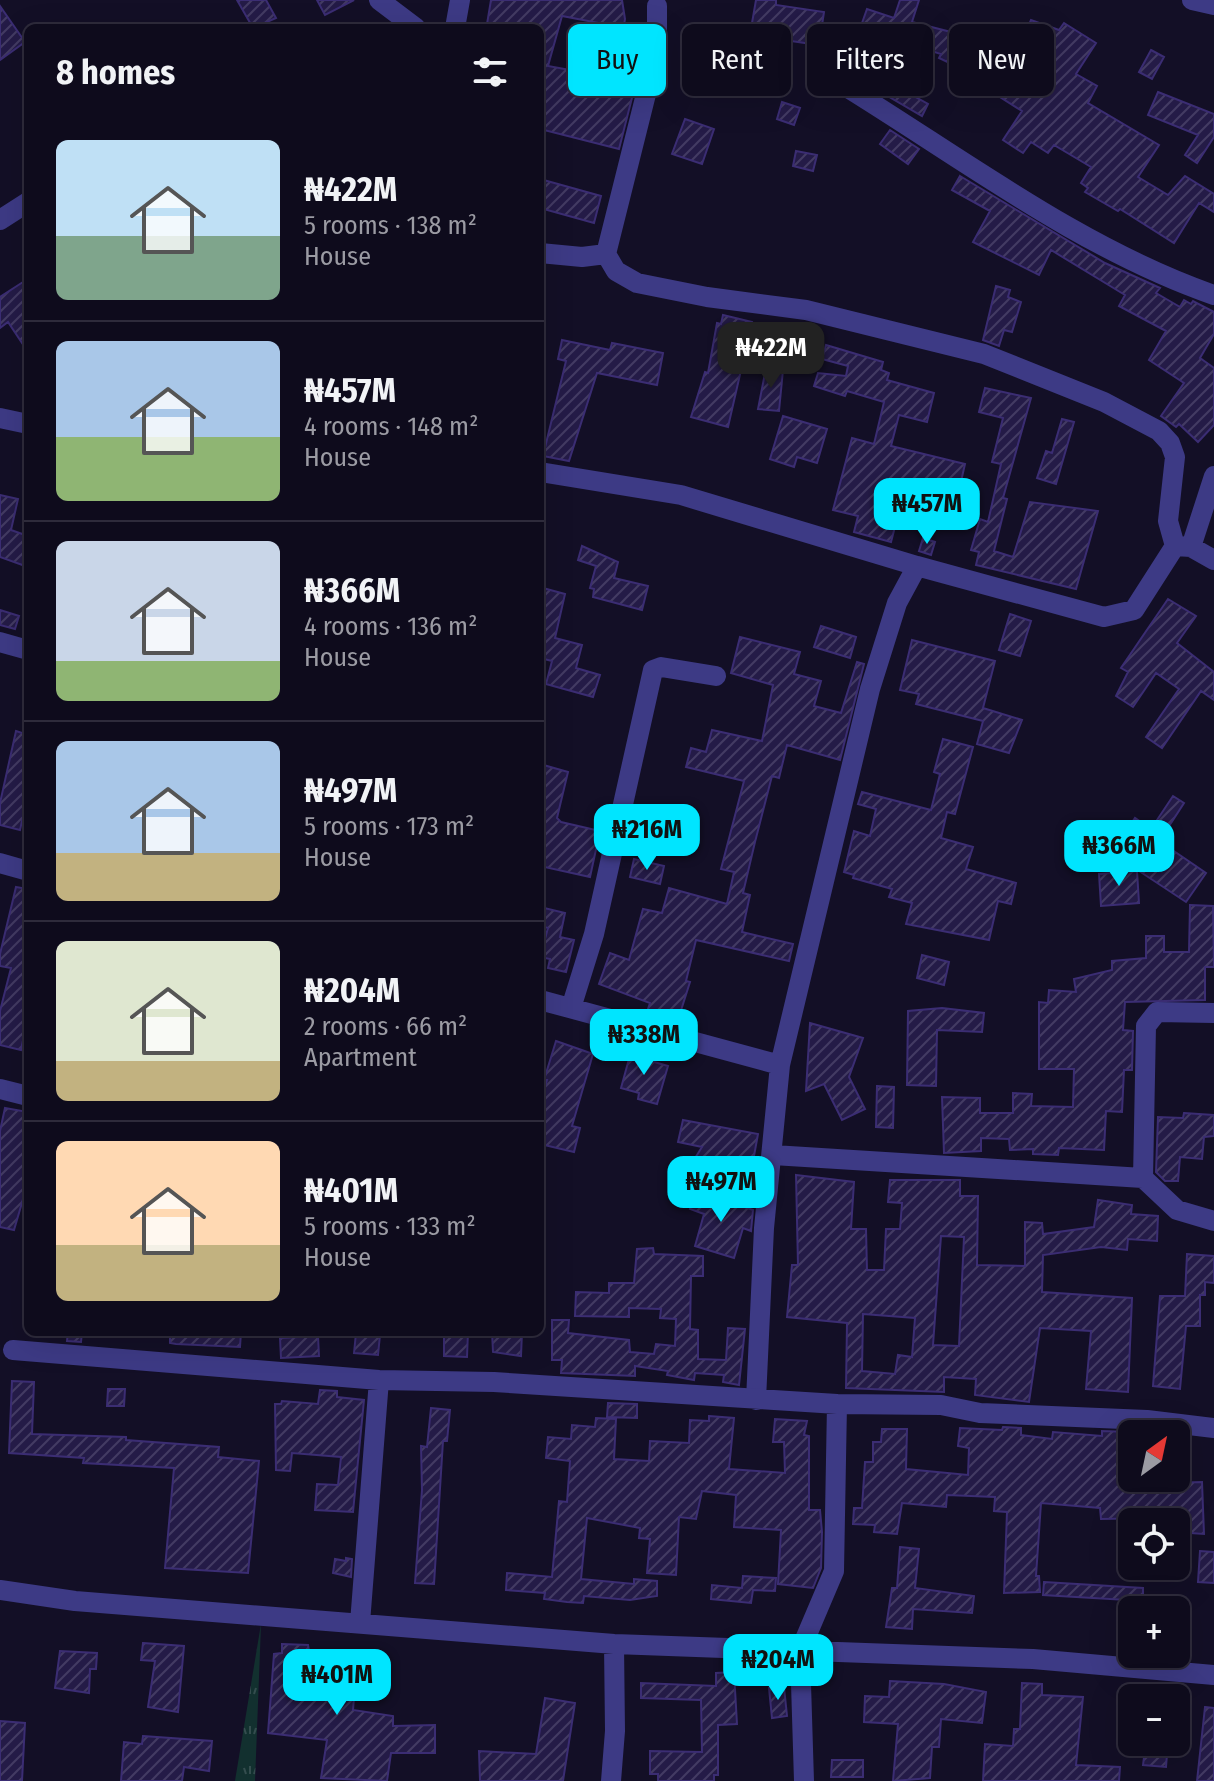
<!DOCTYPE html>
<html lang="en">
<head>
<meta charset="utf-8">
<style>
	:root { --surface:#0e0b1c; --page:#1c1929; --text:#f1f3f6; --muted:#9b9ba3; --line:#2e2b3b; --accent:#00e5ff }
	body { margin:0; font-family:"Fira Sans Condensed",sans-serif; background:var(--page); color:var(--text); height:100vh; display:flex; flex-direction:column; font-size:30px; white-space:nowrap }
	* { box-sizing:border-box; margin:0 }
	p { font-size:26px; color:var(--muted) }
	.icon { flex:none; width:44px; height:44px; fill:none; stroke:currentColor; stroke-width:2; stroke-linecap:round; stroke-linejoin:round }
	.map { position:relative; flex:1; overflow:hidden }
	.sheet { position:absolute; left:24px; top:24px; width:520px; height:1312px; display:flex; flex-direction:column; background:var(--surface); border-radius:12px; box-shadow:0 8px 32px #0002,0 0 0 2px var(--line) }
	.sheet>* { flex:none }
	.hud { position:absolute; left:568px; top:24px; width:526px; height:72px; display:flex; gap:16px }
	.needle { width:52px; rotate:33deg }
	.buttons { position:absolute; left:1118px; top:1420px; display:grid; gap:16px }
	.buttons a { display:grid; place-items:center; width:72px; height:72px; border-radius:12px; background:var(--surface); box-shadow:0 8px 32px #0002,0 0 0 2px var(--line); font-size:40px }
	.price { position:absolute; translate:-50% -68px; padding:0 18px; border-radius:16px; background:var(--accent); color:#111; font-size:26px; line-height:52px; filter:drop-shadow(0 2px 4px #0008) }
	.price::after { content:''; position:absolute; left:50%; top:48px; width:24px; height:18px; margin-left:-12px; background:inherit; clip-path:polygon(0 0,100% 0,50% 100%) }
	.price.active { background:#222; color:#fff }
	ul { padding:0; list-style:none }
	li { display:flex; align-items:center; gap:24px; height:200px; padding:0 32px }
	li+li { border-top:2px solid var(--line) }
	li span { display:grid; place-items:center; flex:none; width:224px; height:160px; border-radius:12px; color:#555 }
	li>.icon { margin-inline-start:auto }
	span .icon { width:96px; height:96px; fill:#fffc; stroke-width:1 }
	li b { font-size:34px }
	h2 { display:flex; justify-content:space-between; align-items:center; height:96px; padding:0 32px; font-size:34px }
	.chip { padding:0 28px; border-radius:12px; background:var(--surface); box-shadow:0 8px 32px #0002,0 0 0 2px var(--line); font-size:28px; line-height:72px }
	.chip.active { background:var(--accent); color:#111 }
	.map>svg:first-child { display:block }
	.grass { fill:url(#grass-tufts) }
	.building { fill:url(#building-hatch); stroke:#3b2d73; stroke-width:2; fill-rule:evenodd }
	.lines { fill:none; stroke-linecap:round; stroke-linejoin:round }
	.minor { stroke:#3d3a85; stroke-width:20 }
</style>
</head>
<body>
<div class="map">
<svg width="1214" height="1781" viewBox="0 0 1214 1781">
	<defs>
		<pattern id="grass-tufts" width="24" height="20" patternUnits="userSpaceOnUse" patternTransform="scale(2)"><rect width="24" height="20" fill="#12302f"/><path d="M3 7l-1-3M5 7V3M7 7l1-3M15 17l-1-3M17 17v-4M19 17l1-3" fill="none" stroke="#344d4e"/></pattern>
		<pattern id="building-hatch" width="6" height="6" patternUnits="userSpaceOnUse" patternTransform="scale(2)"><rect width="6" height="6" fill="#241b47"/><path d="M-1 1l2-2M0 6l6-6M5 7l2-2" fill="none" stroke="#433b63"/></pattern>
	</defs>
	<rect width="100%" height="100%" fill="#130f26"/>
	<path class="grass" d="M261,1624L255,1781H235Z"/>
	<path class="building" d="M237,0H266L276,18L253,28Z
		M317,0H354L325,15Z
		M491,0H622L625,19L620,48L601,45L604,24L562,16L548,66L636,82L619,149L540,129V28L487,24Z
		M756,0H776V5L824,12L819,45L763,37L771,26L752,23Z
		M900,0H919L912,22L951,32L976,44L980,32L1016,46L1024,26L1028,27L1031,20L1059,30L1064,23L1096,43L1076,74L1097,86L1088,103L1159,145L1138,177L1168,195L1185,176L1214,194V212L1199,203L1174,243L1120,209L1118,211L1085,192L1088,188L1081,183L1091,167L1054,145L1048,153L1031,142L1023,153L1003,140L1022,111L992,92L994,89L988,85L990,82L939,58L941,54L884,36L872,73L928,104L922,116L845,71L867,9L894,18Z
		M0,6L25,42L0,60Z
		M1151,50L1164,57L1152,79L1139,72Z
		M1158,92L1214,114V137L1197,163L1185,155L1198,135L1148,115Z
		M782,102L800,108L794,125L777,119Z
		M685,119L714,129L702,164L672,154Z
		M890,130L919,149L908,164L880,144Z
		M796,151L817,155L813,171L793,166Z
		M960,176L1105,263L1160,288L1156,293L1180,307L1184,300L1191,304L1193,301L1214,312V334L1200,358L1214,368V425L1198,442L1179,424L1176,427L1161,416L1184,383L1149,360L1166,331L1119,306L1125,295L1051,250L1039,275L973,242L990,211L952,190Z
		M540,179L601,196L594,223L540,208Z
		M23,282L28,289V352L8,322L0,328V297Z
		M996,286L1010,290L1008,297L1021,302L1012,332L1004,330L999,346L983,340Z
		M723,315L752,322L728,427L691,417L705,372L708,373L717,323L721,324Z
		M562,340L610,350L612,343L663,353L657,385L597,373L569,461L543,456L566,361L558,359Z
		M826,345L883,362L881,370L889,373L887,380L934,393L927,422L899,415L891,446L965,464L957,499L933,494L924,529L896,523L891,542L854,532L858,516L833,510L852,438L874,444L884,402L847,391L845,396L814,386L818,373L846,376L848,366L822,359Z
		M766,368L783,370L779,411L758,409Z
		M985,388L1031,398L1003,498L1007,499L994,551L1013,557L1030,502L1098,511L1076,589L976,565L979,552L971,550L980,519L988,522L1001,464L992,462L1003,418L979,412Z
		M783,416L827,429L817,463L797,457L794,467L770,459Z
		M1062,419L1074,422L1056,484L1037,478L1046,451L1052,453Z
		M0,495L18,499L11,530L28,536V567L0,557Z
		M923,538L935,542L931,555L919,551Z
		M582,546L618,562L614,578L648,586L642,610L593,597L594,589L590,588L596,566L578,560Z
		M543,588L565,594L555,638L582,645L576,668L600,675L593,697L546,684L552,661L540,658Z
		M1168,599L1196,616L1177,643L1214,672V700L1201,691L1162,748L1146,737L1179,689L1156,673L1133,707L1116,696L1128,672L1121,668Z
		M0,610L19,616L15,629L0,625Z
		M1010,614L1031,621L1020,656L999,650Z
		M821,626L856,637L850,658L814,647Z
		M740,637L800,652L794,674L821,681L814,706L841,713L857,662L864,664L840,760L787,745L779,778L772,776L755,842L743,893L750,895L742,932L793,944L789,961L696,940L686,981L690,982L677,1023L647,1012L650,1003L599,984L610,953L629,960L643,909L662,913L669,888L727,904L734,872L721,869L744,781L686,767L691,748L706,752L712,730L762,741L773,685L731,673Z
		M912,640L995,661L983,708L1022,720L1009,753L977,744L983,721L916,704L919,694L900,690Z
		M16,731L28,735V794L20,830L0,825V803Z
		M943,739L973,747L955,814L947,812L941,838L973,847L966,869L1016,883L1011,904L998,901L989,940L906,924L912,903L889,897L892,889L853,878L854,875L844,872L854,831L870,836L876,809L858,804L862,792L931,810L940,774L934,772Z
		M540,764L568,772L557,818L561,822L600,831L590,877L540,866Z
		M1173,796L1184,803L1162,837L1171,843L1168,847L1206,873L1186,902L1139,871L1164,870L1121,839L1135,818L1151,829Z
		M634,859L664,866L660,884L630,877Z
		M1137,871L1139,903L1101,906L1099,874Z
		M16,887L28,889V1016L21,1050L0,1045V1011L11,968L0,966V954Z
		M1190,905L1213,906L1214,967H1205V1000L1125,1002L1123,1030L1133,1031L1132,1070H1124L1122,1112L1106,1111L1104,1150L1059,1148L1058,1155L1033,1154V1149L1010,1150L1009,1139L981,1138V1151L944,1153L942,1097L980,1098V1113H1013V1093L1032,1094L1031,1106L1073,1107L1074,1069H1039V1002L1048,1003L1049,990L1076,992L1074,979L1112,970V961L1146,958V936H1164V952H1189Z
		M540,907L565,913L560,937L574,940L566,972L548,968L550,959L540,957L548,928L540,926Z
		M922,955L949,962L944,985L917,978Z
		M942,1008L984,1013L982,1032L937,1030L936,1086L907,1085L908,1011Z
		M810,1023L863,1038L849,1077L865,1109L842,1120L824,1084L806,1091Z
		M556,1041L593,1054L572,1126L580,1128L574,1152L540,1144L545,1111L540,1109V1105L547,1080H544Z
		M632,1048L646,1052L644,1059L668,1066L657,1104L638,1099L639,1093L621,1088Z
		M877,1086L894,1087L893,1128L876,1127Z
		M5,1108L28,1112V1182L14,1230L0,1227V1131Z
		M1184,1113L1214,1115V1136L1204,1137L1202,1159L1180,1157L1178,1181H1165L1156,1172L1158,1117L1183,1118Z
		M683,1120L758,1134L752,1167L757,1168L755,1185L682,1179L702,1147L678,1142Z
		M796,1175L854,1182L851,1229H866L867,1270H884L886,1229H900L902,1203L888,1202L890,1180H960V1196H978L977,1265L1025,1266V1222L1042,1223L1043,1234L1094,1227L1098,1200L1132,1205L1131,1214L1158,1216L1157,1241L1128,1239L1127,1250L1101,1247L1043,1255L1042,1292L1132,1298L1128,1392L1086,1389L1091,1331L1040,1328L1029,1402L975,1395L976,1379L944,1377V1392L846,1388L847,1323L787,1317L792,1265H798ZM941,1236L964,1237L959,1346L933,1345ZM863,1314L915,1318L912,1357L898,1355L895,1374L862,1371Z
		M697,1190L753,1210L751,1231L743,1228L734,1258L695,1246L704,1214L690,1209Z
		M653,1248L654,1254L703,1256V1276H691L690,1329L698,1330V1359L726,1360L728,1328L745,1329L739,1385L723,1382L724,1375L695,1373L694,1380L667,1375L668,1371L635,1366V1376L561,1373L562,1360H552V1320H569L568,1333L629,1340L630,1352L654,1354L656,1344L675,1346L676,1319L660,1318L661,1309L629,1308V1317L575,1316L576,1292L609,1293V1283H634L637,1249Z
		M1187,1254L1214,1256V1283L1205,1282V1295H1200V1326H1186L1180,1389L1153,1386L1160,1296H1185Z
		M68,1332H82L81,1342L67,1341Z
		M170,1332H241L240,1347L176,1344L170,1343Z
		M444,1332H468L467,1357L444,1356Z
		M492,1332H522L521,1356L493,1352Z
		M356,1333L380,1335L378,1355L354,1353Z
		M318,1336L319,1356L281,1358L280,1338Z
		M12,1381L34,1382L32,1434L126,1437V1440L219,1447L218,1457L259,1461L248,1573L165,1568L174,1468L83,1463L84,1458L9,1453Z
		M108,1389H125L124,1406H107Z
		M320,1390L337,1391V1397L364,1400L353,1512L315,1510L317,1484L338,1485L341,1457L292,1453L290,1471L276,1470L275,1404H281L282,1401L318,1404Z
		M608,1403L637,1404V1418L607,1417Z
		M431,1408L450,1410L447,1441H443L434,1584L415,1583L422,1490L421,1446L427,1447Z
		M709,1416L734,1418L729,1469L785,1473L784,1442H773L775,1419L807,1421L804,1435L809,1436V1510H820L822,1532L821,1568L813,1588L778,1584L781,1530L734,1527L736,1495L702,1491L696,1519L679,1517L676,1575L647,1573L650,1539L639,1538L640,1528L587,1518L581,1579L634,1584V1579L657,1581V1596L630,1600L584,1596L583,1603L567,1602L544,1599L545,1593L506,1590L507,1573L552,1577L559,1501L567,1502L570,1461L546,1458L548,1437L571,1439L572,1425L595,1427L596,1418L616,1419L614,1459L649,1461L650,1441L689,1443L690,1420L709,1421Z
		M1003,1427L1021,1428V1435L1052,1439L1053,1432L1102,1436V1431L1130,1432L1132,1484L1202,1482L1204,1534L1176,1532V1522H1155V1518L1101,1519L1100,1508L1041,1503L1036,1576H1039L1040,1592L1004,1593L1007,1512L994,1511L995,1497L947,1495L946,1507L902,1503L897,1534L874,1532L875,1525L853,1524L854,1508H862L865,1462H873V1442H881L882,1429H907L906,1469L968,1475L969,1448L958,1446L960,1428L1002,1430Z
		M900,1547L919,1549L915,1588L974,1596L972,1613L913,1609L912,1629L886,1627L892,1588H897Z
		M1200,1551L1214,1552V1583L1198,1582Z
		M346,1558L352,1559L351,1577L333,1573L335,1559L346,1561Z
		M743,1576L776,1578L775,1591L753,1590L751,1603L711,1599L712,1585L742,1588Z
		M1044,1582L1143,1588V1601L1043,1595Z
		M143,1643L184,1646L178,1712L148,1707L155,1661L141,1660Z
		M282,1644L308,1645L310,1657L357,1662L353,1710L393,1716V1726L435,1725V1753H391L387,1781L321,1778L327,1740L268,1733L274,1654L282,1653Z
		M60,1651L97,1653L96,1669H90L89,1693L55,1688Z
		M734,1672L737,1724L718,1725V1775H714V1781H658V1774H650V1751L702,1752L701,1700L641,1698V1683L716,1686V1673Z
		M890,1681L944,1684L986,1692L982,1723L941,1719L939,1747H932L930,1778L893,1781L898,1724L864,1722L865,1696L889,1697Z
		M1022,1683L1042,1684V1695L1083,1697L1076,1765L1120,1767L1119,1781H983L985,1744L1013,1746L1014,1729H1020Z
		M784,1687L787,1716L772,1718L769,1688Z
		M545,1698L575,1703L563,1781H480L479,1751L536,1754Z
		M1205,1707L1214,1708V1781H1197Z
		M0,1721L25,1723L22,1781H0Z
		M143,1736L212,1741L209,1771L184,1767L182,1781H121L124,1742L142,1744Z
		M1146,1742H1168L1166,1767L1143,1765Z
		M832,1760H863V1777H831Z"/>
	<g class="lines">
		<path class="minor" d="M379,0L416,28
			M1192,0L1214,5
			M455,28L460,0
			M830,77C954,152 1076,247 1214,295
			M0,220L28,202
			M540,253L582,257L606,254L616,271L637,283L707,297L806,310L984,354L1104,402L1159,431L1170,443L1175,457L1168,521L1175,546L1191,547L1214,560
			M606,254L657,50V6
			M0,418L28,424
			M540,472L681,495L917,566L1104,617L1134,610L1175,546
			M1191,547L1214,476
			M0,642L28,650
			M0,863L28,871
			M540,1000L780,1065
			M571,1008L594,934L653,670L661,667L716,676
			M0,1089L28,1096
			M773,1155L1143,1178L1146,1026L1157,1012L1214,1013
			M1143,1178L1177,1210L1214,1221
			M13,1350L379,1380L494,1382L837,1404L834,1571L800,1651L804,1781
			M756,1400L764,1228L780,1065L870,689L897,603L917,566
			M837,1404L941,1405L980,1413L1147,1420L1214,1428
			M0,1590L75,1601L614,1644L1033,1659L1214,1675
			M360,1623L379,1380
			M611,1781L615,1731L614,1644"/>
	</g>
</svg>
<div class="buttons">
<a><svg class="needle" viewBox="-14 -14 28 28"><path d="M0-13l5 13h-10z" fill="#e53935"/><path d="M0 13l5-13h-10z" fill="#9b9ba3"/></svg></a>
<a><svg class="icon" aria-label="locate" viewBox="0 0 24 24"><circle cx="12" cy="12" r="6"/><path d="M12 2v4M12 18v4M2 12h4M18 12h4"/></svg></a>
<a>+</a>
<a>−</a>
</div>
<b class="price active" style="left:771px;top:390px">₦422M</b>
<b class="price" style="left:927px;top:546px">₦457M</b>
<b class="price" style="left:647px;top:872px">₦216M</b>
<b class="price" style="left:1119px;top:888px">₦366M</b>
<b class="price" style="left:644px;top:1077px">₦338M</b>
<b class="price" style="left:721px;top:1224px">₦497M</b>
<b class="price" style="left:778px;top:1702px">₦204M</b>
<b class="price" style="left:337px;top:1717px">₦401M</b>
<div class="hud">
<a class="chip active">Buy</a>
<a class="chip">Rent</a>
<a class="chip">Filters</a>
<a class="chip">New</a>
</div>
<section class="sheet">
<h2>8 homes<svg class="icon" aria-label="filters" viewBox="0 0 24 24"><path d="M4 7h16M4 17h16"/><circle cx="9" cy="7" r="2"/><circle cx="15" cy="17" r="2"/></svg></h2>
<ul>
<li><span style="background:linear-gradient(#bfe0f5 60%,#7fa58c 0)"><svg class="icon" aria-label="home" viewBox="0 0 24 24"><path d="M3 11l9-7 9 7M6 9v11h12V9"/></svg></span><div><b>₦422M</b><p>5 rooms · 138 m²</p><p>House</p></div></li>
<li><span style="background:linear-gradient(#a9c7e8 60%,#8fb573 0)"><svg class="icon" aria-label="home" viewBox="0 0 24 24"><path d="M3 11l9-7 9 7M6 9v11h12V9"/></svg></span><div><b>₦457M</b><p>4 rooms · 148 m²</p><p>House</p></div></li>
<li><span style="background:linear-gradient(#c9d6e8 75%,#8fb573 0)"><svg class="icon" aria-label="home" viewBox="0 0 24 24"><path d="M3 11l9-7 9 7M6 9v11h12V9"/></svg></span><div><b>₦366M</b><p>4 rooms · 136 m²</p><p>House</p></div></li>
<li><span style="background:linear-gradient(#a9c7e8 70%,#c2b280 0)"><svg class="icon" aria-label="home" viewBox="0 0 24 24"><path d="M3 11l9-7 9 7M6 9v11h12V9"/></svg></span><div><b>₦497M</b><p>5 rooms · 173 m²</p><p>House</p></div></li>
<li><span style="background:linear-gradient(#dfe7d0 75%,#c2b280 0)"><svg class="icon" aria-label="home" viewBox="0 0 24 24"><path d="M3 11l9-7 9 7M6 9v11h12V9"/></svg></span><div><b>₦204M</b><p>2 rooms · 66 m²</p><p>Apartment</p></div></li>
<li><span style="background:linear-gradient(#ffd9b3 65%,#c2b280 0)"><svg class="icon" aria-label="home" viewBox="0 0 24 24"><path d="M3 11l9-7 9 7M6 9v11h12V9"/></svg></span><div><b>₦401M</b><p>5 rooms · 133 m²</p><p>House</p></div></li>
</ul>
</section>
</div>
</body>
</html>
